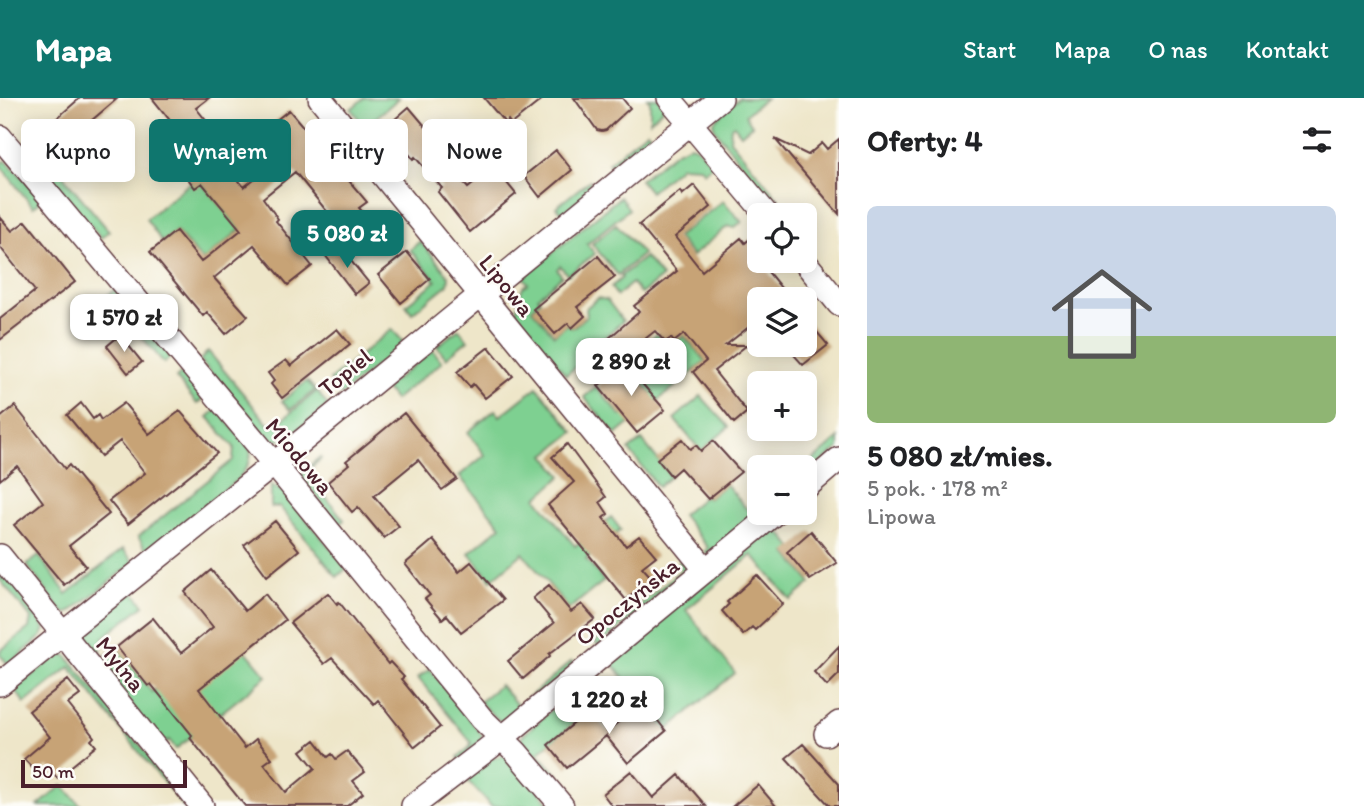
<!DOCTYPE html>
<html lang="pl">
<head>
<meta charset="utf-8">
<style>
	:root { --surface:#fff; --page:#f2f2f2; --text:#202124; --muted:#757577; --line:#e0e0e0; --accent:#0f766e }
	body { margin:0; font-family:Itim,sans-serif; background:var(--page); color:var(--text); height:100vh; display:flex; flex-direction:column; font-size:26px; white-space:nowrap }
	* { box-sizing:border-box; margin:0 }
	p { font-size:23px; color:var(--muted) }
	.icon { flex:none; width:38px; height:38px; fill:none; stroke:currentColor; stroke-width:2; stroke-linecap:round; stroke-linejoin:round }
	.map { position:relative; flex:1; overflow:hidden }
	.drawer { display:flex; flex-direction:column; background:var(--surface); width:525px }
	.drawer>* { flex:none }
	.banner { position:absolute; left:21px; top:21px; width:665px; height:63px; display:flex; gap:14px }
	.tools { position:absolute; left:747px; top:105px; display:grid; gap:14px }
	.tools a { display:grid; place-items:center; width:70px; height:70px; border-radius:10px; background:var(--surface); box-shadow:0 4px 18px #0003; font-size:35px }
	.scale { position:absolute; left:21px; bottom:18px; width:166px; box-sizing:border-box; padding-left:7px; border:4px solid #4a1f2b; border-top:0; font-size:19px; line-height:24px; white-space:nowrap; color:#4a1f2b; -webkit-text-stroke:5px #fdfcf7; paint-order:stroke }
	.price { position:absolute; translate:-50% -60px; padding:0 16px; border-radius:14px; background:#fff; color:#222; font-size:23px; line-height:46px; filter:drop-shadow(0 2px 4px #0008) }
	.price::after { content:''; position:absolute; left:50%; top:42px; width:21px; height:16px; margin-left:-10px; background:inherit; clip-path:polygon(0 0,100% 0,50% 100%) }
	.price.current { background:var(--accent); color:#fff }
	ul { padding:0; list-style:none }
	li { display:grid; align-content:center; gap:14px; height:371px; padding:0 28px }
	li+li { border-top:2px solid var(--line) }
	li span { display:grid; place-items:center; height:217px; border-radius:10px; color:#555 }
	li>.icon { margin-inline-start:auto }
	span .icon { width:126px; height:126px; fill:#fffc; stroke-width:1 }
	li b { font-size:30px }
	h2 { display:flex; justify-content:space-between; align-items:center; height:84px; padding:0 28px; font-size:30px }
	.pill { padding:0 24px; border-radius:10px; background:var(--surface); box-shadow:0 4px 18px #0003; font-size:24px; line-height:63px }
	.pill.current { background:var(--accent); color:#fff }
	header { display:flex; align-items:center; gap:42px; box-sizing:border-box; height:98px; padding:0 35px; background:var(--accent); color:#fff }
	header strong { font-size:33px }
	nav { display:flex; gap:38px; margin-inline-start:auto; font-size:24px }
	main { display:flex; flex:1; min-height:0 }
	.map>svg:first-child { display:block }
	.green { fill:#7ed091; stroke:#64785e; stroke-width:2 }
	.building { fill:#c7a376 }
	.lines { fill:none; stroke-linecap:round; stroke-linejoin:round }
	.minor-casing { stroke:#633d43; stroke-width:26 }
	.minor { stroke:#fff; stroke-width:23 }
	.labels { text-anchor:middle; dominant-baseline:central; stroke-width:5; stroke-linejoin:round; paint-order:stroke }
	.street-label { font-size:24px; fill:#4a1f2b; stroke:#fdfcf7 }
</style>
</head>
<body>
<header>
<strong>Mapa</strong>
<nav><a>Start</a><a>Mapa</a><a>O nas</a><a>Kontakt</a></nav>
</header>
<main>
<div class="map">
<svg width="839" height="708" viewBox="0 0 839 708">
	<rect width="100%" height="100%" fill="#fdfcf7"/>
	<filter id="ink" filterUnits="userSpaceOnUse"><feTurbulence type="fractalNoise" baseFrequency=".0143" numOctaves="2"/><feDisplacementMap in="SourceGraphic" scale="14" xChannelSelector="R" yChannelSelector="G"/><feConvolveMatrix kernelMatrix="1 2 1 2 8 2 1 2 1" color-interpolation-filters="sRGB"/></filter>
	<filter id="wash" filterUnits="userSpaceOnUse"><feTurbulence type="fractalNoise" baseFrequency=".00686" numOctaves="4" result="noise"/><feDisplacementMap in="SourceGraphic" scale="28" xChannelSelector="R" yChannelSelector="G"/><feGaussianBlur stdDeviation="1.57" result="paint"/><feColorMatrix in="noise" values="0 0 0 0 0 0 0 0 0 0 0 0 0 0 0 0 0 1.4 0 .05"/><feComposite in="paint" operator="in"/></filter>
	<g filter="url(#wash)">
		<rect width="100%" height="100%" fill="#eee6c9"/>
		<path class="green" d="M364,0H399L365,29L351,11Z
			M647,0H658L664,10L650,23V3Z
			M739,0H766L745,17L752,27L741,36L734,27L731,29L730,42L792,117H783L715,32L713,25L716,21Z
			M647,33L654,41L615,72L608,65Z
			M463,42L480,58L477,63L458,77L443,59Z
			M690,47L696,49L713,66L704,74L700,69L681,68L650,94L640,82L676,53Z
			M3,63H6L44,100L33,109L0,67Z
			M63,65L64,79L109,133L101,140L53,82L54,71Z
			M590,82L594,89L563,115L556,109Z
			M191,84L202,85L241,131L203,163L176,133L162,144L146,121Z
			M620,99L629,111L587,146L595,156L568,177L560,168L557,171L562,178L538,199L540,203L532,211L554,237L568,226L572,230L587,218L586,210L598,200L607,202L623,223L598,245L600,248L566,277L516,215L522,190L528,185L523,179Z
			M723,103L742,124L733,130L728,128L692,158L677,139Z
			M616,126L643,156L618,177L592,146Z
			M420,143L449,178L448,186L412,215L406,207L436,183L410,152Z
			M645,159L662,179L641,196L632,185L617,198L611,189L622,180L621,178Z
			M117,190L173,257L164,265L107,198Z
			M392,231L404,245L341,297L330,282Z
			M459,231L468,242L446,260L437,248Z
			M657,236L665,245L670,241L675,245L684,238L706,263L616,337L584,299L596,289L621,318L651,295L631,271L618,270L631,255Z
			M433,252L442,264L394,302L385,290Z
			M208,253L268,326H277L317,293L328,308L288,340L273,343L264,337L200,262Z
			M185,272L207,297L197,306L176,280Z
			M307,283L315,292L290,312L282,303Z
			M537,289L574,334L545,357L562,378L537,400L575,448L611,419L621,432L586,461L604,483L569,511L523,455L491,482L469,455L501,428L459,378L485,357L468,334L495,312L500,318Z
			M701,298L729,329L701,353L674,321Z
			M217,311L250,351C253,364 245,371 238,381L148,454L138,439L233,362L234,349L208,319Z
			M839,340V350L805,378V369Z
			M642,342L671,378L658,389L629,352Z
			M320,359L321,361L309,371L311,380L344,422L339,427L301,378L303,373Z
			M726,386L750,415L759,408L760,415L708,457L704,454L708,450L682,417L705,398L708,401Z
			M271,387L284,394L347,470L337,479L280,409H271Z
			M778,426L782,432L780,434L793,450L787,455L811,485L791,502L752,457L686,512L735,575L666,633L612,565L586,588L582,586Z
			M123,451L134,465L69,515H65L59,510L27,467L39,458L67,496Z
			M682,462L687,468L690,465V472L598,548L595,544L680,473L679,463Z
			M0,469L45,531L42,538L9,567L0,557V553L29,530L31,520L0,482Z
			M133,493L144,507L104,539L100,555L104,559L117,549L152,594L189,564L246,553L267,578L176,651L169,642L162,648L85,548C82,525 117,507 133,493Z
			M62,556L66,557L190,708H183L70,569L25,605L14,592L55,559Z
			M572,563L575,567L503,626L479,604L500,587L518,608Z
			M430,571L482,637V641L460,663L458,659L470,649L471,644L418,580Z
			M568,597L585,616L538,655L558,677L553,681L521,641L522,638Z
			M503,657L508,658L552,708H491L468,683L438,704L436,701L491,661Z
			M63,687L81,708H38Z"/>
		<g id="blocks">
			<path class="building" d="M80,0H118L72,39L56,21Z
				M152,0H209L196,10L220,40L216,43L226,55L220,60L244,89L289,53L269,28L289,12L367,104L359,110L376,129L354,147L295,74L263,100L278,121L276,123L312,168L288,187L254,147L214,180L248,218L226,236L207,214L203,218L150,154L176,133L201,164L241,132L202,85L195,90L177,66L183,61L165,40L177,31Z
				M484,0H544L511,26L508,22L505,25Z
				M574,0H622L630,10L606,32L602,33L597,32Z
				M409,9L436,41L430,46L468,90L494,69L516,96L470,134L438,94L442,90L415,59L413,61L386,29Z
				M775,41L808,57L822,45L827,51L839,41V116Z
				M556,52L572,72L540,99L524,78Z
				M694,87L711,109L675,139L702,173L741,140L745,145L751,140L760,150V164L790,201H760V220L726,247H747L714,273L747,314L734,325L693,274L706,263L684,236L674,244L671,240L665,244L655,233L616,264L601,247L639,214L634,208L677,173L639,127L680,93L682,97Z
				M0,119L12,133L26,123L75,184L0,242V221L35,193L0,149Z
				M338,147L369,185L355,196L325,157Z
				M407,154L430,181L401,205L378,177Z
				M598,158L615,179L577,209L585,218L572,230L568,225L555,236L533,211Z
				M805,220L828,247L803,267L785,247H805Z
				M337,231L350,246L282,300L271,286L274,283L268,275L286,262L291,268Z
				M120,237L142,264L128,275L107,248Z
				M489,249L513,278L485,300L473,286L470,289L457,274Z
				M625,266L665,312L637,335L598,288Z
				M81,305L93,321L98,317L101,322L124,305L149,336L180,313L217,355L128,426L109,403L145,375L120,343L101,358L67,317Z
				M15,308L65,371L69,367L109,416L69,448L86,468L64,487L14,427L43,404L17,368L0,382V320Z
				M404,315L457,381L442,392L418,362L374,398L399,428L384,440L358,409L352,414L328,384L349,366L346,363Z
				M682,341L690,351L696,347L701,353L713,343L741,374L708,401L680,370L671,378L657,361Z
				M567,346L606,399L600,404L608,416L603,420L626,448L639,438L656,458L642,469L652,480L626,502L548,407L574,384L552,359Z
				M275,423L299,452L267,478L244,447Z
				M811,433L837,465L810,482L787,454Z
				M433,442L459,474L471,464L503,502L461,534L447,517L442,521L425,501L430,497L405,466Z
				M211,472L245,513L265,496L285,522L199,591L245,650L256,641L272,660L264,666L286,694L315,670L301,653L315,642L328,659L332,656L336,661L347,653L365,674L353,683L363,695L347,708H245L190,640L192,637L151,586L148,588L117,549L153,520L181,555L213,529L185,494Z
				M757,477L783,506L755,532L752,529L743,537L722,513L729,506L727,504Z
				M549,487L571,514L582,506L595,521L549,556L550,558L523,581L508,563L554,525L533,500Z
				M328,495L337,506L339,504L388,566L390,564L404,579L401,581L440,629L415,649L378,602L374,606L332,560L324,566L290,525Z
				M839,548V576L827,588L814,574Z
				M68,582L80,597L68,606L94,639L91,642L96,648L57,680L48,668L38,676L24,661L50,639L29,613Z
				M643,604L666,633L628,665L606,638L567,670L548,647L590,612L607,633Z
				M803,646L839,686V708H830L786,660Z
				M631,673L653,700L679,677L706,708H612L603,696Z
				M758,687L776,708H733Z"/>
		</g>
	</g>
	<g filter="url(#ink)">
		<use href="#blocks" fill-opacity="0" stroke="#633d43" stroke-width="2"/>
		<g class="lines">
			<g class="minor-casing">
				<path id="minor" d="M320,0L706,472
					M669,0L767,117
					M0,39L274,366L482,621L516,654L562,708
					M804,163L839,206
					M805,390L839,361
					M0,458L202,708
					M0,586L274,366L721,0
					M826,636L839,625
					M413,708L502,640L775,415"/>
			</g>
			<use href="#minor" class="minor"/>
		</g>
	</g>
	<g class="labels">
		<g class="street-label">
			<text transform="translate(507 187) rotate(51)">Lipowa</text>
			<text transform="translate(345 274) rotate(-39)">Topiel</text>
			<text transform="translate(300 358) rotate(50)">Miodowa</text>
			<text transform="translate(627 503) rotate(-39)">Opoczyńska</text>
			<text transform="translate(121 566) rotate(51)">Mylna</text>
		</g>
	</g>
</svg>
<div class="tools">
<a><svg class="icon" aria-label="locate" viewBox="0 0 24 24"><circle cx="12" cy="12" r="6"/><path d="M12 2v4M12 18v4M2 12h4M18 12h4"/></svg></a>
<a><svg class="icon" aria-label="layers" viewBox="0 0 24 24"><path d="M12 4l9 5-9 5-9-5zM3 14l9 5 9-5"/></svg></a>
<a>+</a>
<a>−</a>
</div>
<div class="scale">50 m</div>
<b class="price current" style="left:347px;top:172px">5 080 zł</b>
<b class="price" style="left:124px;top:256px">1 570 zł</b>
<b class="price" style="left:631px;top:300px">2 890 zł</b>
<b class="price" style="left:609px;top:638px">1 220 zł</b>
<div class="banner">
<a class="pill">Kupno</a>
<a class="pill current">Wynajem</a>
<a class="pill">Filtry</a>
<a class="pill">Nowe</a>
</div>
</div>
<section class="drawer">
<h2>Oferty: 4<svg class="icon" aria-label="filters" viewBox="0 0 24 24"><path d="M4 7h16M4 17h16"/><circle cx="9" cy="7" r="2"/><circle cx="15" cy="17" r="2"/></svg></h2>
<ul>
<li><span style="background:linear-gradient(#c9d6e8 60%,#8fb573 0)"><svg class="icon" aria-label="home" viewBox="0 0 24 24"><path d="M3 11l9-7 9 7M6 9v11h12V9"/></svg></span><div><b>5 080 zł/mies.</b><p>5 pok. · 178 m²</p><p>Lipowa</p></div></li>
</ul>
</section>
</main>
</body>
</html>
